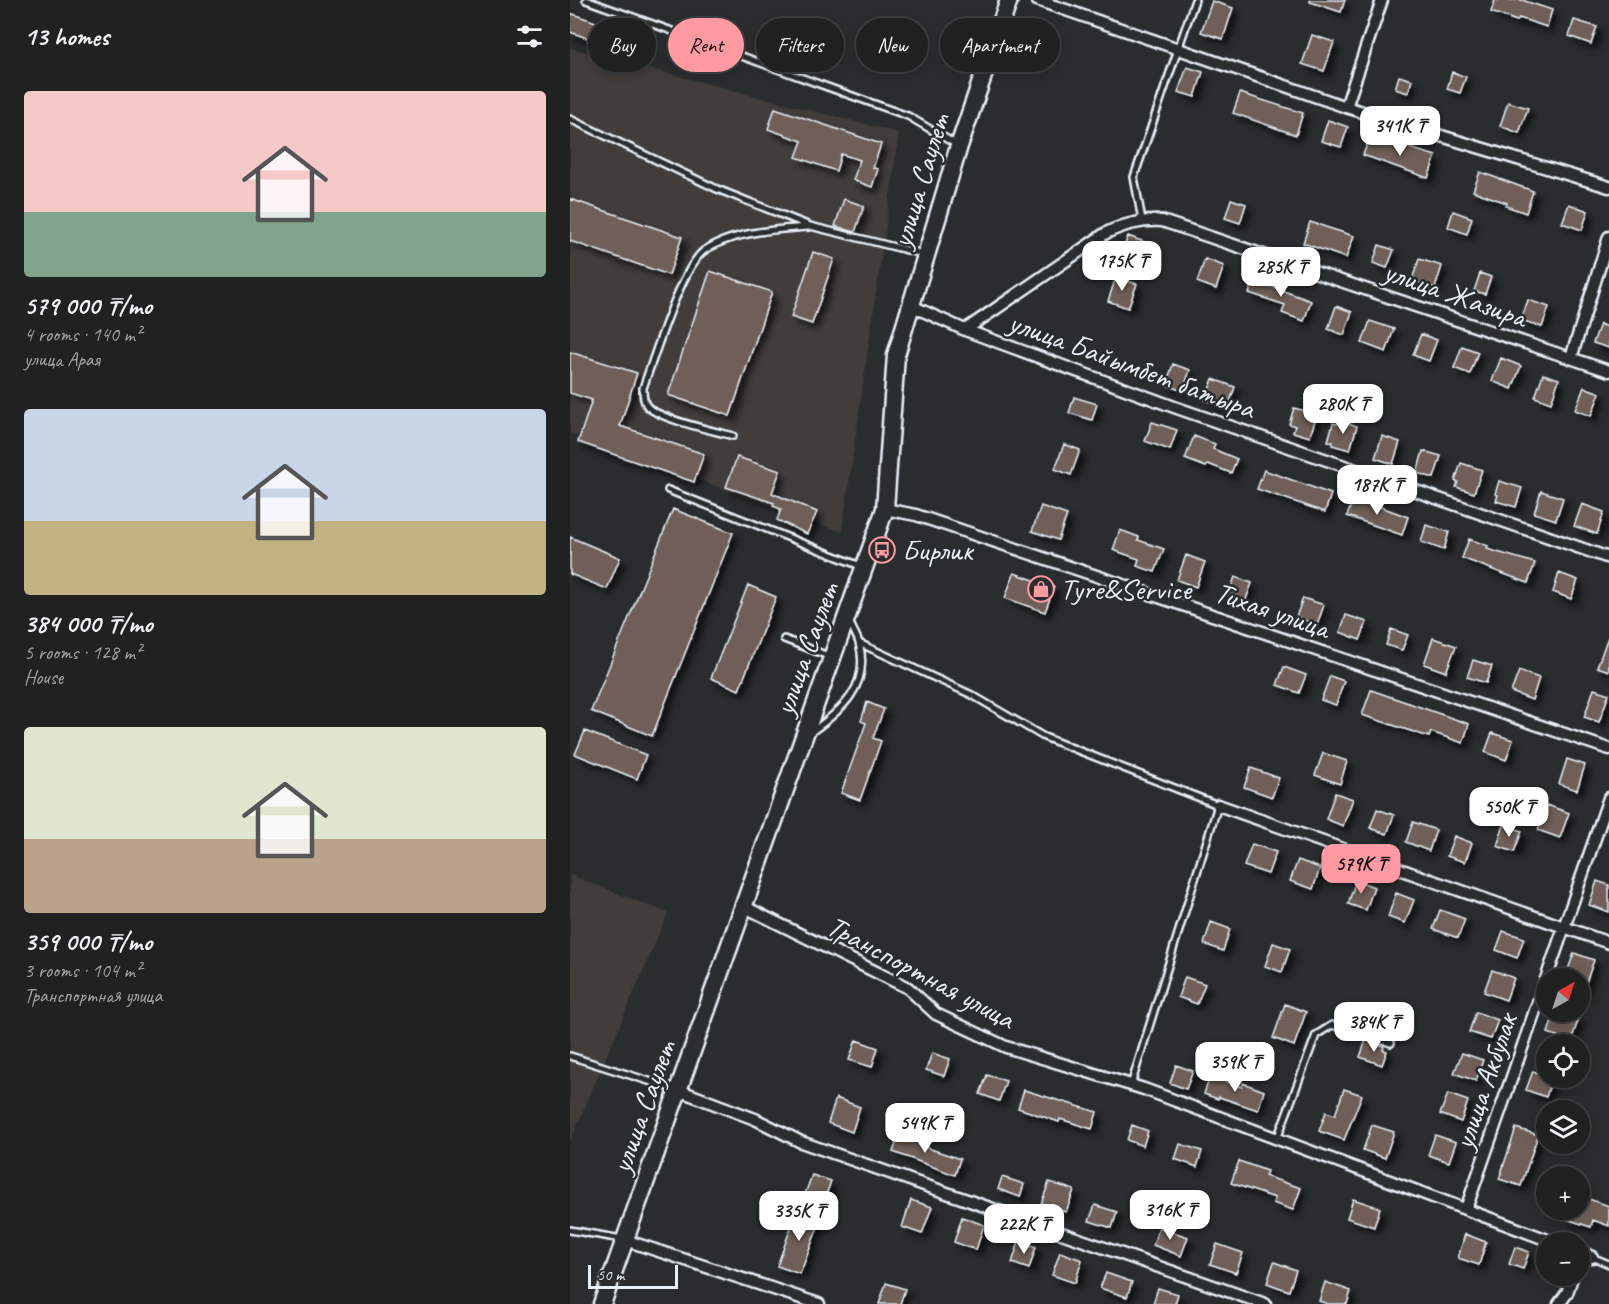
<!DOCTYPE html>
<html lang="en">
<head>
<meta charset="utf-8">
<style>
	:root { --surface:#202222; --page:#282a2a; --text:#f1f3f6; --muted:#a2a4a5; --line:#3d3f40; --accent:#ff9aa2 }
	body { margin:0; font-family:Caveat,sans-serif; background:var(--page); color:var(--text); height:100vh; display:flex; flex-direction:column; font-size:22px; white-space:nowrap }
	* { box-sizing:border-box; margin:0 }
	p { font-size:20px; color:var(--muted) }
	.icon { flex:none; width:33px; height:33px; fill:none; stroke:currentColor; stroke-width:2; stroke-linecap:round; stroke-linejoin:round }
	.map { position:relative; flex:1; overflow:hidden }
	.side { display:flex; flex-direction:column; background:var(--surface); width:570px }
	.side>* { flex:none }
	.hud { position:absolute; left:18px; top:18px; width:570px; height:54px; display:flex; gap:12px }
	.needle { width:39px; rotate:39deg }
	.tools { position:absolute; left:966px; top:968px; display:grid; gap:12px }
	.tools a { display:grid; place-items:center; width:54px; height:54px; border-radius:50%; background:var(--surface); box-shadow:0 3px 15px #0003,0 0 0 2px var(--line); font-size:30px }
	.scale { position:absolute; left:18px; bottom:15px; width:90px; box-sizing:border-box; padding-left:6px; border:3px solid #e8f1f8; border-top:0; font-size:16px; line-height:21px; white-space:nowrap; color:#e8f1f8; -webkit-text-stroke:4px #2a2d2e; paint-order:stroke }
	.price { position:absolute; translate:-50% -51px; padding:0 14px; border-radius:12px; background:#fff; color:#222; font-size:20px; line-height:39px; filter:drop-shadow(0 2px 3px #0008) }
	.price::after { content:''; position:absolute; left:50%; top:36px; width:18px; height:14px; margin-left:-9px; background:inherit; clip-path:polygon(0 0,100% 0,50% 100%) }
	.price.selected { background:var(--accent); color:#111 }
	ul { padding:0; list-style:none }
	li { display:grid; align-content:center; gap:12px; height:318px; padding:0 24px }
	li span { display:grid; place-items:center; height:186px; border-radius:6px; color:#555 }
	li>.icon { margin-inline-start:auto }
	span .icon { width:108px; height:108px; fill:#fffc; stroke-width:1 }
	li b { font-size:26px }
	h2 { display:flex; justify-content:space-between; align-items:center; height:72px; padding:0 24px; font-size:26px }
	.pill { padding:0 21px; border-radius:27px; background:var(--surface); box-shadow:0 3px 15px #0003,0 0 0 2px var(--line); font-size:21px; line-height:54px }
	.pill.selected { background:var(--accent); color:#111 }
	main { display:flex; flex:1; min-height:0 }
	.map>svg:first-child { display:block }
	.built { fill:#3f3c3b }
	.building { fill:#705f58; stroke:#e8f1f8; stroke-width:1.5; filter:url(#shadow) }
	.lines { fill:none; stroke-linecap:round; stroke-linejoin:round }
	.lane-casing { stroke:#e8f1f8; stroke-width:10 }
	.street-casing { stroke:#e8f1f8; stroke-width:15 }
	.secondary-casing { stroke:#e8f1f8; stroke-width:21 }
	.lane { stroke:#2a2d2e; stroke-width:5 }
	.street { stroke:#2a2d2e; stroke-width:10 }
	.secondary { stroke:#2a2d2e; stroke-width:16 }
	.labels { text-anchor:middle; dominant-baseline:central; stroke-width:5; stroke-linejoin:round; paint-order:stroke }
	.street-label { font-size:30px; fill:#e8f1f8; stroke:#2a2d2e }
	.poi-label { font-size:30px; fill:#e8f1f8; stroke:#2a2d2e; text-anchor:start }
</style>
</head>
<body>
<main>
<section class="side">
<h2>13 homes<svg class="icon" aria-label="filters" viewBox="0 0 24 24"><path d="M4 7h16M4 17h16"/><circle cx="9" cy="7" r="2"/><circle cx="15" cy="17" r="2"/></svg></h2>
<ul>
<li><span style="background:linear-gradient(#f6c9c9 65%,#7fa58c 0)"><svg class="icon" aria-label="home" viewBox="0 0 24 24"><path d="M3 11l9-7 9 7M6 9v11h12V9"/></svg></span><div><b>579 000 ₸/mo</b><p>4 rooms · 140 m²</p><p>улица Арая</p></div></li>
<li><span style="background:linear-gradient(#c9d6e8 60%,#c2b280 0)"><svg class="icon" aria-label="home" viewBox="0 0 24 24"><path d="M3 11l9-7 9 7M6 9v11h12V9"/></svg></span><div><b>384 000 ₸/mo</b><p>5 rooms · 128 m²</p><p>House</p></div></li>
<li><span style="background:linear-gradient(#dfe7d0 60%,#b9a48a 0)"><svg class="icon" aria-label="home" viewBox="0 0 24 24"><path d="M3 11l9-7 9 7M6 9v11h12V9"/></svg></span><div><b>359 000 ₸/mo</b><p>3 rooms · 104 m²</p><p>Транспортная улица</p></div></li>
</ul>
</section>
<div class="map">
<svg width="1039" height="1304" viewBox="0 0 1039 1304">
	<defs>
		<filter id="shadow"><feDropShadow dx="5.5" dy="5.5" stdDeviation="3" flood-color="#0009"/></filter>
	</defs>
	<rect width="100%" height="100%" fill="#2a2d2e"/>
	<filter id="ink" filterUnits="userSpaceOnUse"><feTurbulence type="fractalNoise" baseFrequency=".0167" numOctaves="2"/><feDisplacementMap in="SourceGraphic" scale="12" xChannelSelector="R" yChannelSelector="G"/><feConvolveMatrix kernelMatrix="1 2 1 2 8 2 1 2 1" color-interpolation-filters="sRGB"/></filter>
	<g filter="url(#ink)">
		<path class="built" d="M0,48L329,133L272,532L0,433Z
			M0,875L98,913L0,1142Z"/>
		<path class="building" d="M740,0H775L771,12L740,2Z
			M925,0H952L982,10L977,27L949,18L947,21L921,12Z
			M642,1L663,8L653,39L631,32Z
			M0,13L57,33L51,50L0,32Z
			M1004,20L1027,27L1021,44L999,36Z
			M742,35L764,42L754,71L732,64Z
			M617,67L633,72L625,97L608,92Z
			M882,72L896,77L890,93L877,89Z
			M829,76L842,80L838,93L825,89Z
			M670,93L733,113L726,135L663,113Z
			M938,102L958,108L949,133L930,126Z
			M205,108L311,144L303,168L308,169L302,187L283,180L290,160L271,154L266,171L226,157L232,141L198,129Z
			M758,120L778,127L771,147L751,141Z
			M800,136L866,156L858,178L793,155Z
			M910,172L963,191L956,213L936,206L937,203L903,191Z
			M0,199L112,237L99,275L0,241Z
			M274,199L294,206L285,232L265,226Z
			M661,199L676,204L670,223L655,218Z
			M999,204L1018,211L1012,230L992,223Z
			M883,211L902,218L897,234L878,227Z
			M740,222L784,236L776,258L733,243Z
			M558,236L577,243L572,257L553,250Z
			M809,245L824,250L817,268L803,263Z
			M243,252L264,259L242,324L221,317Z
			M635,259L654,266L646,289L627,282Z
			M849,259L872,266L865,288L842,280Z
			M140,271L202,292L160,416L98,395Z
			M910,273L921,277L915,294L904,291Z
			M685,276L705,283L703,287L741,301L734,321L712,313L715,305L679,293Z
			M546,277L567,284L558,308L538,301Z
			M958,300L979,307L972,327L951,320Z
			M766,306L782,312L774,335L758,329Z
			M800,321L824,329L816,352L792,343Z
			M1030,324L1039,328V348L1023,343Z
			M851,334L867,340L859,361L843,355Z
			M892,346L908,352L900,374L884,368Z
			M0,352L67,373L50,426L134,454L124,482L8,442L22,400L0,393Z
			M931,358L951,366L942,389L922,381Z
			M603,364L620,370L613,391L596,385Z
			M973,374L989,379L981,403L965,397Z
			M643,379L665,387L658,408L635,400Z
			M1014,387L1030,393L1021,416L1005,410Z
			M504,397L527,404L522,420L499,413Z
			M724,408L747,414L740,437L723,432L725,426L719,424Z
			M768,420L787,426L780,450L762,445L763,442L758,441L763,423L767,424Z
			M582,422L607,430L600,450L575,441Z
			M624,436L645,444L643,449L667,459L661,473L638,464L636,467L615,459Z
			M812,436L830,442L823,464L805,458Z
			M494,444L510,450L501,475L485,469Z
			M853,451L871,456L864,478L847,473Z
			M167,457L210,471L202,493L247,512L237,534L207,520L211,509L203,506L204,503L156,487Z
			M891,463L912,470L904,493L886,487L888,482L885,481Z
			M694,470L761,494L755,512L687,489Z
			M929,481L952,488L946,507L926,501L928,495L925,494Z
			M971,491L993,498L986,520L964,513Z
			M784,497L838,517L832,535L777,516Z
			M1012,504L1034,512L1027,534L1004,526Z
			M471,506L497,515L488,540L462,531Z
			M103,509L163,533L82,736L21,711Z
			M856,525L879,532L874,550L851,542Z
			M550,530L569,537L568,540L594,549L585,572L567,566L569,559L543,550Z
			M0,537L50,558L37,589L0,574Z
			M899,539L918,546L917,549L965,563L958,583L892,558Z
			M616,555L635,562L626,587L607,580Z
			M444,573L484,587L475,612L435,598Z
			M989,573L1008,580L1001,599L983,592Z
			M665,577L682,583L675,602L658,596Z
			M178,585L206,597L169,690L141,678Z
			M733,598L754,605L747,625L726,617Z
			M776,615L797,622L790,640L770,632Z
			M821,629L838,635L832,650L816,645Z
			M1038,637H1039V671L1027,667Z
			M863,638L886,646L876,672L854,664Z
			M903,660L922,666L916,683L897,677Z
			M714,667L736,675L729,693L707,685Z
			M949,671L969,678L962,700L941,692Z
			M760,676L774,681L766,705L751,700Z
			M1024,689L1039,694L1029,722L1014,717Z
			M801,690L899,724L893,743L861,732L859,737L792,715Z
			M297,702L314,709L303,738L311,741L290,800L271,793L296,723L291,721Z
			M15,731L76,755L67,779L5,754Z
			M922,733L943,740L936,760L915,752Z
			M753,753L777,761L770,784L745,775Z
			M997,759L1015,765L1007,790L989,784Z
			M681,768L709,778L702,797L674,787Z
			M765,793L783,799L773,826L756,819Z
			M977,805L999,813L990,838L968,830Z
			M807,809L824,815L817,834L800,828Z
			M843,822L866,830L859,851L836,842Z
			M934,825L952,831L944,852L927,846Z
			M884,836L902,843L895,862L877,856Z
			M682,844L706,852L698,874L674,866Z
			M728,860L750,868L743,889L720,881Z
			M786,880L804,887L796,910L778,904Z
			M1027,881L1039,885V912L1019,905Z
			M826,893L844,900L835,923L818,917Z
			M870,910L895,919L888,938L863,929Z
			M641,922L660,929L653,951L634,944Z
			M933,931L954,938L947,958L926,950Z
			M703,943L720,949L712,972L695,966Z
			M1004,953L1024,960L1011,997H1010V978H995Z
			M922,970L944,978L936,1000L914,992Z
			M615,977L635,984L627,1004L608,997Z
			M715,1004L736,1012L724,1046L703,1038Z
			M801,1011L824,1019L818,1037L799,1031L800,1027L796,1026Z
			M985,1011L1009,1018L1001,1041L978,1033Z
			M906,1012L928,1020L921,1039L899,1032Z
			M286,1040L308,1048L302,1067L279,1060Z
			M796,1040L814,1046L813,1050L817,1051L812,1065L790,1057Z
			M362,1053L380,1059L374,1076L356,1070Z
			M892,1053L913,1060L906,1081L884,1073Z
			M606,1065L623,1071L616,1089L600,1083Z
			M963,1071L982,1078L976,1097L956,1090Z
			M417,1075L436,1081L429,1101L410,1094Z
			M640,1076L672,1087L673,1083L694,1091L688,1110L649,1097L648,1099L634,1094Z
			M774,1089L792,1095L774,1140L749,1131L756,1112L765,1115Z
			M454,1090L527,1112L522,1129L490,1119L489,1122L448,1108Z
			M878,1094L898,1101L891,1122L870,1114Z
			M266,1098L290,1107L282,1132L258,1123Z
			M562,1125L578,1131L573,1146L557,1140Z
			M802,1125L824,1132L815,1158L793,1150Z
			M946,1128L968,1135L951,1186L929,1179Z
			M330,1132L350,1139L349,1145L390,1159L385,1175L323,1152Z
			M865,1135L886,1142L879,1162L858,1155Z
			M610,1144L632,1151L627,1167L605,1159Z
			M669,1161L697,1171L695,1176L731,1188L723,1210L703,1203L705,1198L661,1183Z
			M242,1175L261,1181L254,1201L235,1194Z
			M432,1177L454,1184L450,1197L428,1189Z
			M479,1182L504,1190L496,1212L471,1204Z
			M1010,1196L1039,1206V1226L1023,1220L1021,1227L996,1219L999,1209H1010Z
			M783,1199L810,1208L804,1227L777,1218Z
			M341,1200L362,1207L352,1234L332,1227Z
			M525,1205L547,1212L542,1228L519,1221Z
			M227,1211L251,1219L230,1274L207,1266Z
			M392,1217L414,1225L406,1250L384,1242Z
			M589,1227L618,1237L611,1256L583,1245Z
			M895,1234L916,1242L909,1265L888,1258Z
			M449,1241L466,1247L459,1269L442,1263Z
			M647,1244L673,1253L666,1273L640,1264Z
			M945,1247L959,1252L953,1269L939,1264Z
			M490,1252L512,1260L505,1283L482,1275Z
			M704,1262L726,1270L719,1291L697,1283Z
			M536,1273L562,1282L557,1297L530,1288Z
			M755,1282L781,1291L777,1304H758L749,1301Z
			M316,1283L335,1289L330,1304H309Z
			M588,1288L608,1294L605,1304H583Z"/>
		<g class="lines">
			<g class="lane-casing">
				<path id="lane" d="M16,0L338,116L387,145
					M0,119L147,189L240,226L353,254
					M572,220L564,177L625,0
					M163,436C145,431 88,419 77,406C73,401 73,394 73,388C84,358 112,265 135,250C163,232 207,229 239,227
					M98,490L293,567
					M214,639L261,657
					M289,643L402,695L474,737L648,805L561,1085
					M240,733C271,711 301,686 289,643C287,636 282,628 279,621
					M0,1056L107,1090
					M707,1139L746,1035L762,1025L821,1043
					M0,1230L52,1239
					M1022,1257L1039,1264"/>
			</g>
			<g class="street-casing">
				<path id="street" d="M467,0L776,107L1039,187
					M776,107L812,0
					M342,306L395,330L607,408L1039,558
					M395,330L536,233C555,224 571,220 592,221L1039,371
					M1001,358L1039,237
					M315,509L346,515L1039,749
					M648,805L1039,943
					M173,906L338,988L366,1014L436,1047L574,1089L983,1242
					M108,1090L185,1119L231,1142L695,1304
					M896,1209L1039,798
					M55,1240L249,1304
					M1010,1252L1022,1257
					M989,1304L997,1293L1003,1275"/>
			</g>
			<g class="secondary-casing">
				<path id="secondary" d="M32,1304L315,509L326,355L389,146L439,0"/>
			</g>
			<use href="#lane" class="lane"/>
			<use href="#street" class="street"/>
			<use href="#secondary" class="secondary"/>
		</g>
	</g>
	<defs>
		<g id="bus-ring" transform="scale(1.35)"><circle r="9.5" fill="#2a2d2e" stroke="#ff9aa2" stroke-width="1.5"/><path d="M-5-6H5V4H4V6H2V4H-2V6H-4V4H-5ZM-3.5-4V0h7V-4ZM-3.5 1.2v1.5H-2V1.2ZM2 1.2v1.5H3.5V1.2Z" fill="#ff9aa2"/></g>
		<g id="shop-ring" transform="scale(1.35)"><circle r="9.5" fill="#2a2d2e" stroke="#ff9aa2" stroke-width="1.5"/><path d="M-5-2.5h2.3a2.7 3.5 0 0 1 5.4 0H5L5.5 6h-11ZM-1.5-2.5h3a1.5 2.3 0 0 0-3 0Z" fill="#ff9aa2"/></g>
	</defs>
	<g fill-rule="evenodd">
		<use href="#bus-ring" x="312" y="550"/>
		<use href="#shop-ring" x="471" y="589"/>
	</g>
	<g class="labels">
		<g class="street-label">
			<text transform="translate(350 181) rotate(-73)">улица Саулет</text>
			<text transform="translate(885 294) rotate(19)">улица Жазира</text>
			<text transform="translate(562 365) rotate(20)">улица Байымбет батыра</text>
			<text transform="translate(702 610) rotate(19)">Тихая улица</text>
			<text transform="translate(236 649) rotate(-70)">улица Саулет</text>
			<text transform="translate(351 972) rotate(28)">Транспортная улица</text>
			<text transform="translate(915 1081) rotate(-71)">улица Акбулак</text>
			<text transform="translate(73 1107) rotate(-70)">улица Саулет</text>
		</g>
		<g class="poi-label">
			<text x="332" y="550">Бирлик</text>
			<text x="490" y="589">Tyre&amp;Service</text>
		</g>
	</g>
</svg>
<div class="tools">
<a><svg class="needle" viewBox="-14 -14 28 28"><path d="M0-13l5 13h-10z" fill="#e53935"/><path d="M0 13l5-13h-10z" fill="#a2a4a5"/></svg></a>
<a><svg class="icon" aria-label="locate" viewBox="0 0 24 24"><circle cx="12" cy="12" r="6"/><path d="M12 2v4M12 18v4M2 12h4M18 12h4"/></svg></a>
<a><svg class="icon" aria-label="layers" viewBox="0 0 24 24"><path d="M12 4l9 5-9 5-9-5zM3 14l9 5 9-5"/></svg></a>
<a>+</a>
<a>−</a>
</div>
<div class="scale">50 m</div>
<b class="price" style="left:830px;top:157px">341K ₸</b>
<b class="price" style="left:552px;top:292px">175K ₸</b>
<b class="price" style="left:711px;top:298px">285K ₸</b>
<b class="price" style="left:773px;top:435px">280K ₸</b>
<b class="price" style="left:807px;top:516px">187K ₸</b>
<b class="price" style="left:939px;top:838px">550K ₸</b>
<b class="price selected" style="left:791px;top:895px">579K ₸</b>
<b class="price" style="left:804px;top:1053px">384K ₸</b>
<b class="price" style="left:665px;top:1093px">359K ₸</b>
<b class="price" style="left:355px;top:1154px">549K ₸</b>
<b class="price" style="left:600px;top:1241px">316K ₸</b>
<b class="price" style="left:229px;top:1242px">335K ₸</b>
<b class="price" style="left:454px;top:1255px">222K ₸</b>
<div class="hud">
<a class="pill">Buy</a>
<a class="pill selected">Rent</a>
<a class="pill">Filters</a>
<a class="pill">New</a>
<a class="pill">Apartment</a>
</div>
</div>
</main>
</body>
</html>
